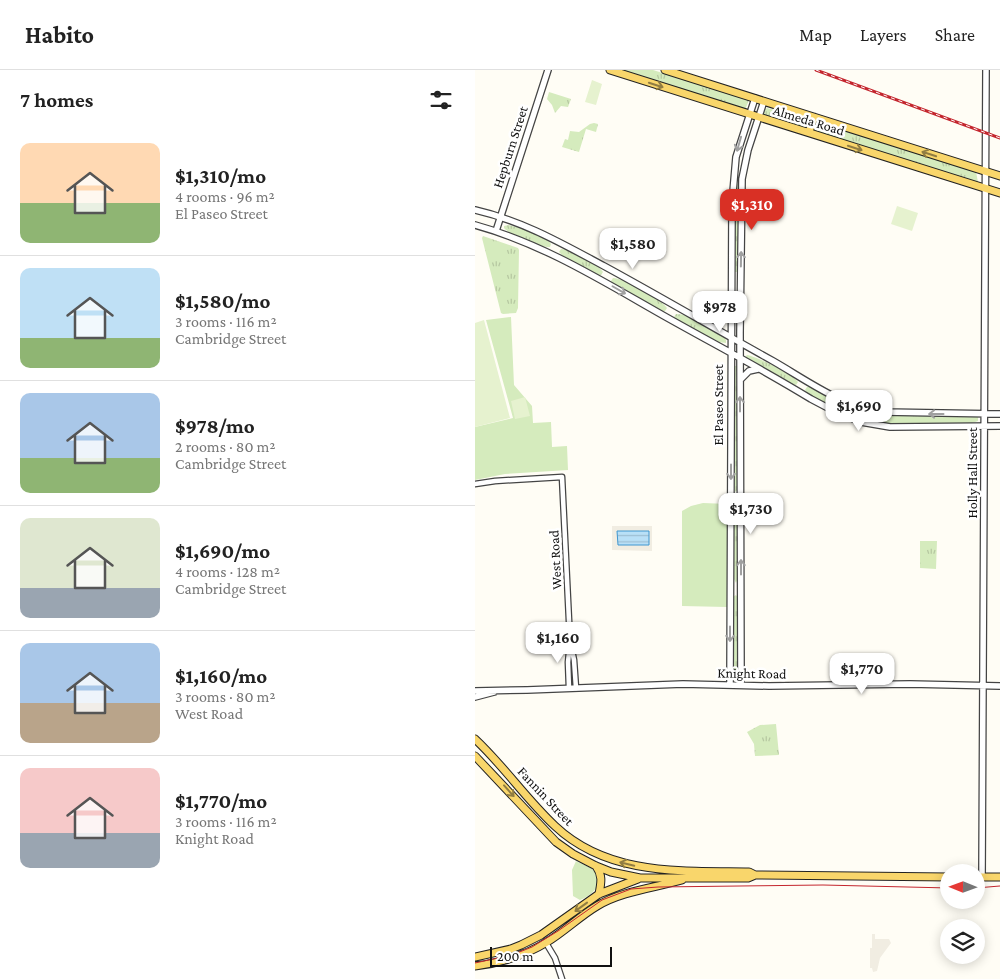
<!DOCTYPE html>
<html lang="en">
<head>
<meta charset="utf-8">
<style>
	:root { --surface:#fff; --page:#f2f2f2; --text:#222; --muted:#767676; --line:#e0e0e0; --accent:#d93025 }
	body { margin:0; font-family:"Crimson Pro",serif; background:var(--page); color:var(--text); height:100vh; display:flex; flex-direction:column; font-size:19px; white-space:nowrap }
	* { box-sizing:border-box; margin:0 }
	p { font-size:16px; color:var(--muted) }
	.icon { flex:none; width:28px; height:28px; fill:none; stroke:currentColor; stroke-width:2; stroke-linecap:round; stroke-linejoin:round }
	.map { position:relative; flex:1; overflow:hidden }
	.sheet { display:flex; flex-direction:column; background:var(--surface); width:475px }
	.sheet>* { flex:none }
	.needle { width:32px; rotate:271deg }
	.tools { position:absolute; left:465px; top:794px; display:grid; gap:10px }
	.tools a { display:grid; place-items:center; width:45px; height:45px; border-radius:50%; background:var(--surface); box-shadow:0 2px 12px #0003; font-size:25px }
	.scale { position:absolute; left:15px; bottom:12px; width:122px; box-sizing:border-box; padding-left:5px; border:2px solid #111; border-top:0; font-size:14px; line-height:18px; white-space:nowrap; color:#111; -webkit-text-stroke:4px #fff; paint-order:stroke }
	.price { position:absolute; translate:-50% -42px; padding:0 11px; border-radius:10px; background:#fff; color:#222; font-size:16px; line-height:32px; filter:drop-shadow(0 1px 2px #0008) }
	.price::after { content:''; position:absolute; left:50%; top:30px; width:15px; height:11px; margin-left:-8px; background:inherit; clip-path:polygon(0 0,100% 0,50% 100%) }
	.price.current { background:var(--accent); color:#fff }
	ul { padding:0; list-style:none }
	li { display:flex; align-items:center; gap:15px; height:125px; padding:0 20px }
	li+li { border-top:1px solid var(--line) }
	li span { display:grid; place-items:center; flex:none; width:140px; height:100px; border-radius:10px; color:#555 }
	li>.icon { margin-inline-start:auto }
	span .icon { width:60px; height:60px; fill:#fffc; stroke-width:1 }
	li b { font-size:21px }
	h2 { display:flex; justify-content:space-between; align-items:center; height:60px; padding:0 20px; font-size:21px }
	header { display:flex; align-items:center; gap:30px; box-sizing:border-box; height:70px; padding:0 25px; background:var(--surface); border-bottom:1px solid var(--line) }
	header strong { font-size:24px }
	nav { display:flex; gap:28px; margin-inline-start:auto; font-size:18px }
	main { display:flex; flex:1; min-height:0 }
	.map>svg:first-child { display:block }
	.grass { fill:url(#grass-tufts) }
	.park { fill:#d5ebbd }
	.pitch { fill:#e6f2cf }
	.plaza { fill:#f1ede2 }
	.water { fill:url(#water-rules); stroke:#3f96cf }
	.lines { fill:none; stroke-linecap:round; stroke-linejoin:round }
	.minor-casing { stroke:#444; stroke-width:7 }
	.tertiary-casing { stroke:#444; stroke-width:8 }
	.primary-casing { stroke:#222; stroke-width:9 }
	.minor { stroke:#fff; stroke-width:4.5 }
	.tertiary { stroke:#fff; stroke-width:5.5 }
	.primary { stroke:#f9d66b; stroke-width:7 }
	.tram { stroke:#c4262e; stroke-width:1 }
	.rail-casing { stroke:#c4262e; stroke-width:3 }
	.rail { stroke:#fff; stroke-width:1; stroke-dasharray:4; stroke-linecap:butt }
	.oneway { stroke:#917d42 }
	.oneway2 { stroke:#a0a0a0 }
	.labels { text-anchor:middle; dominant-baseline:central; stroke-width:5; stroke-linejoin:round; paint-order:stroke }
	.street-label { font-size:14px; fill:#111; stroke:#fff }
</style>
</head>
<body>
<header>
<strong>Habito</strong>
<nav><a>Map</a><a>Layers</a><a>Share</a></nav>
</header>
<main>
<section class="sheet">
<h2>7 homes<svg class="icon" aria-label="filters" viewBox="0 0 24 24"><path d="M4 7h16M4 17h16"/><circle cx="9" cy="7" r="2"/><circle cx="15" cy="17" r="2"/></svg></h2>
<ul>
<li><span style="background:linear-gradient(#ffd9b3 60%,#8fb573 0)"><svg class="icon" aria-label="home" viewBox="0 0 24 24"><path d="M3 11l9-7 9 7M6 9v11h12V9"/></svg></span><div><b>$1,310/mo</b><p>4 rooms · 96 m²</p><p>El Paseo Street</p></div></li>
<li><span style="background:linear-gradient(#bfe0f5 70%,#8fb573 0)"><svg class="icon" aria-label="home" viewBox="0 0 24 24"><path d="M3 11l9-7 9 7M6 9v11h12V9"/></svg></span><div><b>$1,580/mo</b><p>3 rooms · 116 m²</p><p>Cambridge Street</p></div></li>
<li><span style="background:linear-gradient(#a9c7e8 65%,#8fb573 0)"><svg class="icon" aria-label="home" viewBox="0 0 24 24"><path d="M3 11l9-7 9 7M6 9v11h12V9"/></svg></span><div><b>$978/mo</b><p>2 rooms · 80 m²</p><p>Cambridge Street</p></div></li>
<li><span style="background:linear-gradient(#dfe7d0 70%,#9aa5b1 0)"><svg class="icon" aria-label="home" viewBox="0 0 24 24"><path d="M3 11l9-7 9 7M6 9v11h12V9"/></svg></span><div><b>$1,690/mo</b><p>4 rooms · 128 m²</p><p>Cambridge Street</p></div></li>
<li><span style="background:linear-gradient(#a9c7e8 60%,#b9a48a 0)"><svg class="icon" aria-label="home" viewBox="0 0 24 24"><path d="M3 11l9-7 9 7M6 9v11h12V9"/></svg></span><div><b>$1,160/mo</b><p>3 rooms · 80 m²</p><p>West Road</p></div></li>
<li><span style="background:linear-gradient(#f6c9c9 65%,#9aa5b1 0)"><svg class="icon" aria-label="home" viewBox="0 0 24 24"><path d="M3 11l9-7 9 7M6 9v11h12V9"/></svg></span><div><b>$1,770/mo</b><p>3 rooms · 116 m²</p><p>Knight Road</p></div></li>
</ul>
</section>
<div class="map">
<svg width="525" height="909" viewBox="0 0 525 909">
	<defs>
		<pattern id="grass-tufts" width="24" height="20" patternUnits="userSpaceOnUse" patternTransform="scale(1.25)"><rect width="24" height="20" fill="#d5ebbd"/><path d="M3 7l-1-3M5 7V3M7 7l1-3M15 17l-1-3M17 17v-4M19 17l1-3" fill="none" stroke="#b6c8a1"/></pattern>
		<pattern id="water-rules" width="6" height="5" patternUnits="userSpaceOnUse" patternTransform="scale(1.25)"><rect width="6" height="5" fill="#b9e0f7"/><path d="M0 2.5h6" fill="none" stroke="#9ebfd3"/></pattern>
	</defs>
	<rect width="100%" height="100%" fill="#fffdf5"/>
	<path class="grass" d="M143,0H178L274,30L270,40Z
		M74,22L96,29L93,37L86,36L80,43L77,35L72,29Z
		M292,38L331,48L335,53L332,58L328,59L289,46V40Z
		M119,53L123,54L121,62L111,59L104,82L87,77L90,69L93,70L95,61L104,62L115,54Z
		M346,53L501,102L503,112L341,61L342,55Z
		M261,114H263L264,120L263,202H260L259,119Z
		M34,155C47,159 68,162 76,174L75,177C64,177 36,166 29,158V156Z
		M8,166L43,178L44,180L43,238L41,243L28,244L26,243L7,168Z
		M86,179C98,179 122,193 128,202L126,205H121L91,189L84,182Z
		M138,208C150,208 185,228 192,238L190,241H185L138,214L136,211Z
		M201,244C216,244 236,258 249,267L251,270V273L244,272L204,252L199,247Z
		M272,285C283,287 316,303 323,312L321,315L317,314L275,292L270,287Z
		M259,296H262L261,309L263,331V419L260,422L259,418Z
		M332,317H337L402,344L422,346H500L503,347V351L497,353C459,354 419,360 381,348C364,343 348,333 333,324L330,320Z
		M261,433L263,436V508L261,513L259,509L258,438Z
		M445,471H462L461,499L445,498Z
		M261,525L263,528L264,602L261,606L258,603V527Z
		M301,654L304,685L280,686L279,674L272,662L285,655Z"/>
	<path class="park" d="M36,247L39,315L57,336L58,353L76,352L77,377L92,376L93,400L30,404L0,410V357L38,348L11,250Z
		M228,433L253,434L252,537L207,536V441L216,436Z
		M101,791C107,794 117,797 121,803C129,816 115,826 105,830L98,826L97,800Z"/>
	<path class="pitch" d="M117,10L127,14L121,35L110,32Z
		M422,136L443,143L437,161L416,154Z
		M9,250L35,348L0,357V253Z
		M50,327L55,346L40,349L36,331Z"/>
	<path class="plaza" d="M137,456H177V481L137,480Z
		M397,864H400V869H414L416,873L405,888L402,901L398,902L397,898H395V878H397Z"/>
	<path class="water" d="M142,461H174V475H143Z"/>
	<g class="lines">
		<g class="minor-casing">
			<path id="minor" d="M0,414L20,411L87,407L95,571L99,590L101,618
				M94,618L93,592L95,573
				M71,873L80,888L87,909"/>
		</g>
		<g class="tertiary-casing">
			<path id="tertiary" d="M0,140C48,151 86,173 129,196C186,227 242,260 298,291C333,311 367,337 408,342L525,344
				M0,155C69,174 129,212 191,247C239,274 289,300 336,329L355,339L386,352L415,357L525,356
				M21,161L73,0
				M266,309L274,301L283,299
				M255,615L257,133L261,87L280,28
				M266,615L265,263L267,109L273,80L289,31
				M0,621L52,620L208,614L294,616L435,614L525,616
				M0,627L19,622
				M507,807L511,0"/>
		</g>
		<g class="primary-casing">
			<path id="primary" d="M135,0L525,123
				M190,0L525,106
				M334,62L339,47
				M0,669C29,696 51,729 80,756C133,806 206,801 274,802L280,805L474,807
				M0,686L81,772L98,784L121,796L136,802L165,808H273L280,805
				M121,796C128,806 126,813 124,824
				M501,807H525
				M0,887L36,879L46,875L66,865L124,824L163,809
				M0,896C25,893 51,885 72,872C90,861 105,846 122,836C147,821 179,818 207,810"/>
		</g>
		<use href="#minor" class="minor"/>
		<use href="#tertiary" class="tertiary"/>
		<use href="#primary" class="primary"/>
		<path class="tram" d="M501,818L525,816
			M0,893L37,885L57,877L83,861L127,830L156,819L183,817L348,815L474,818"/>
		<g class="rail-casing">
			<path id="rail" d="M341,0L525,68"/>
		</g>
		<use href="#rail" class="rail"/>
	</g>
	<defs><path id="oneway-shaft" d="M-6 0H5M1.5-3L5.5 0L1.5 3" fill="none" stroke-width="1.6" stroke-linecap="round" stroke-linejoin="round" transform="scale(1.25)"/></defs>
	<g class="oneway">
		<use href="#oneway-shaft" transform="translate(181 15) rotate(18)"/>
		<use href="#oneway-shaft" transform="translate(380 78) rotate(18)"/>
		<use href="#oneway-shaft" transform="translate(454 84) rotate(-162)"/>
		<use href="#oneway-shaft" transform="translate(34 721) rotate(48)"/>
		<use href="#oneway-shaft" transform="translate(152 794) rotate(-166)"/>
		<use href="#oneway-shaft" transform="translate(106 837) rotate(144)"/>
	</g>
	<g class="oneway2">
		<use href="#oneway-shaft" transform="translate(264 74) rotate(106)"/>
		<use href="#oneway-shaft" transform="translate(266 189) rotate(-89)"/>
		<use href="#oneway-shaft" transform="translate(144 220) rotate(30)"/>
		<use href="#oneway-shaft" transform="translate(265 334) rotate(-90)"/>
		<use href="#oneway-shaft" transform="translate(461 344) rotate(180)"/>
		<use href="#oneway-shaft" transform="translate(256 402) rotate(90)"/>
		<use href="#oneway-shaft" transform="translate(266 497) rotate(-90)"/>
		<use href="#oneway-shaft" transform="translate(255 564) rotate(90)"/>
	</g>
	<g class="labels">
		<g class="street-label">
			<text transform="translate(334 50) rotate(17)">Almeda Road</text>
			<text transform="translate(35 77) rotate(-72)">Hepburn Street</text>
			<text transform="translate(243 335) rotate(-90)">El Paseo Street</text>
			<text transform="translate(497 403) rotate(-90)">Holly Hall Street</text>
			<text transform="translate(80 490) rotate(-93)">West Road</text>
			<text transform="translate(277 603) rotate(1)">Knight Road</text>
			<text transform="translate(71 726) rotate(47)">Fannin Street</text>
		</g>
	</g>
</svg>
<div class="tools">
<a><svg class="needle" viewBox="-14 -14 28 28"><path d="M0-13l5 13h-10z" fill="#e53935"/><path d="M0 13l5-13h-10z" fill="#767676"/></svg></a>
<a><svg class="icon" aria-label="layers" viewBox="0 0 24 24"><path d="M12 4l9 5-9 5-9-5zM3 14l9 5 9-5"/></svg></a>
</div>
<div class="scale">200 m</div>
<b class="price current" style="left:277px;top:161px">$1,310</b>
<b class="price" style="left:158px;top:200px">$1,580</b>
<b class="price" style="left:245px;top:263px">$978</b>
<b class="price" style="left:384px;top:362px">$1,690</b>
<b class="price" style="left:276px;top:465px">$1,730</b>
<b class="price" style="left:83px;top:594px">$1,160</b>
<b class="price" style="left:387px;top:625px">$1,770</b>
</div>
</main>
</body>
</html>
